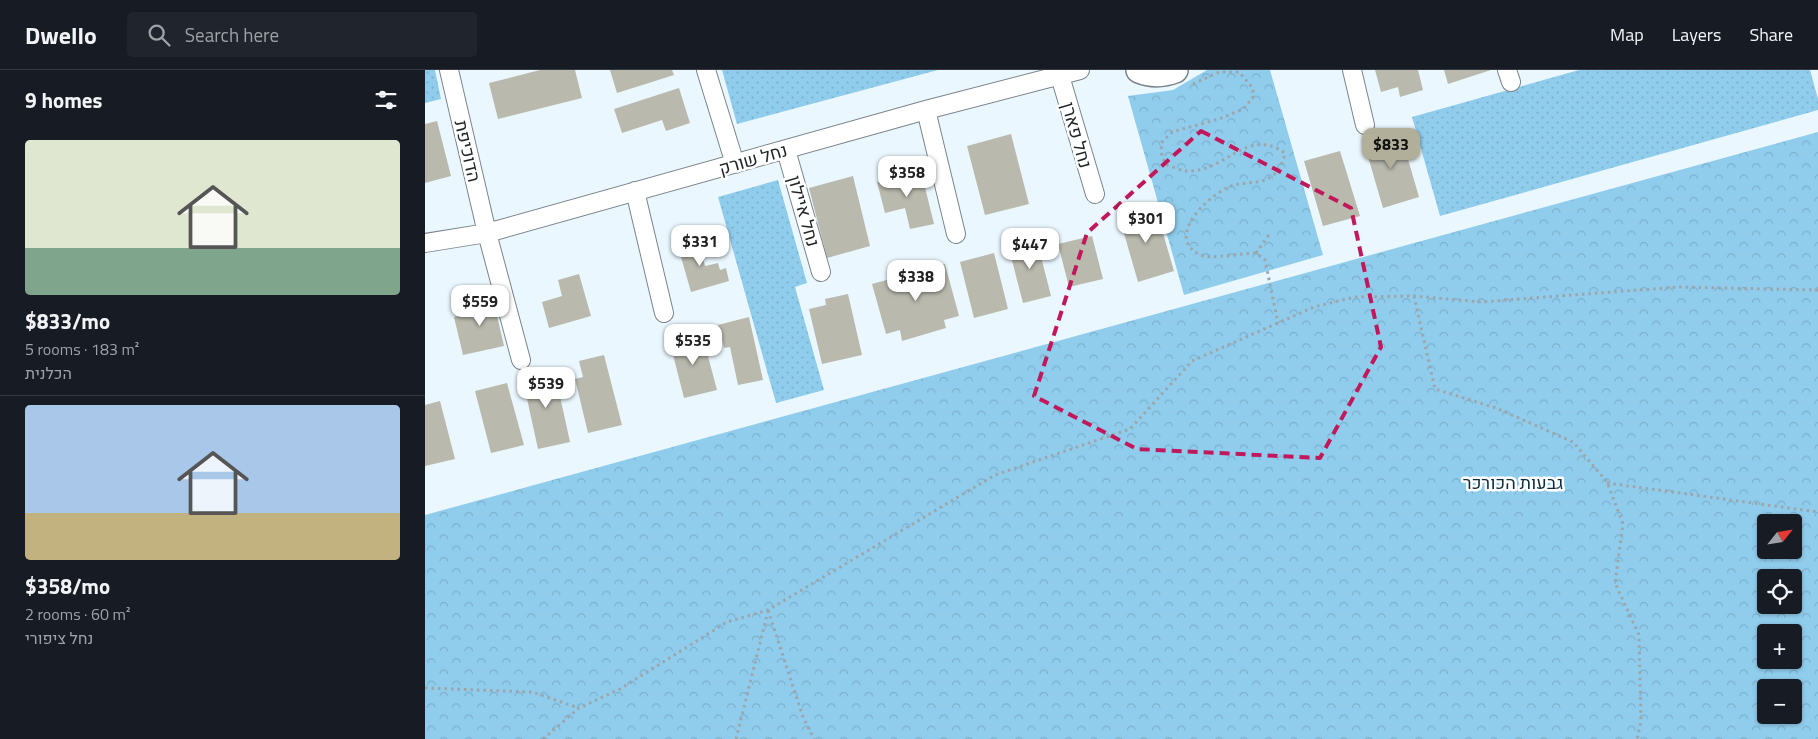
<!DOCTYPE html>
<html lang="en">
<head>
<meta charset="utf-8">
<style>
	:root { --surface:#171b24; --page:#20242c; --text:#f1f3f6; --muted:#9ea1a6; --line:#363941; --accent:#b1af99 }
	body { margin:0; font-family:"Titillium Web",Heebo,sans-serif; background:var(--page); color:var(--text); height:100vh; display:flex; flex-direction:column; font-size:19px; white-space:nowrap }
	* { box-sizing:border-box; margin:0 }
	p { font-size:16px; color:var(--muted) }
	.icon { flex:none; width:28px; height:28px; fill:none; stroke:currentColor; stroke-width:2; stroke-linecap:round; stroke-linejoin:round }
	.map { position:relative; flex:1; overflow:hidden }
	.panel { display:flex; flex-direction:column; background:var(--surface); width:425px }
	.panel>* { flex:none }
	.needle { width:32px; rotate:60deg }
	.buttons { position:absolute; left:1332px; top:444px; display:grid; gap:10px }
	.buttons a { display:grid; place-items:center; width:45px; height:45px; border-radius:5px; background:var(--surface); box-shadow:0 1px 4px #0004; font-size:25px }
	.price { position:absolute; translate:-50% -42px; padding:0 11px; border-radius:10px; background:#fff; color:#222; font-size:16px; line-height:32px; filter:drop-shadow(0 1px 2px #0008) }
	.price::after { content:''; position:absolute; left:50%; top:30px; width:15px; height:11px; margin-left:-8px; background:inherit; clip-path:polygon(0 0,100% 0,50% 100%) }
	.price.current { background:var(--accent); color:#111 }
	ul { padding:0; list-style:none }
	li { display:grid; align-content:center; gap:10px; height:265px; padding:0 25px }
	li+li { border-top:1px solid var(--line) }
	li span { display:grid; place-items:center; height:155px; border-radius:5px; color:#555 }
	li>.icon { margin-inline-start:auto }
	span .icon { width:90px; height:90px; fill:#fffc; stroke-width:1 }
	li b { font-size:21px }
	h2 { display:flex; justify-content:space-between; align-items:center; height:60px; padding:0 25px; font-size:21px }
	header { display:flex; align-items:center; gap:30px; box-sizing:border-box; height:70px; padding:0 25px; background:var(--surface); border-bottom:1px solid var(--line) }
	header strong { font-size:24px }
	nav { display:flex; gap:28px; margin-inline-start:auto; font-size:18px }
	.search { width:350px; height:45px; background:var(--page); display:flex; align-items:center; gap:12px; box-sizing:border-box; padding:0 18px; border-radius:5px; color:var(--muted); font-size:19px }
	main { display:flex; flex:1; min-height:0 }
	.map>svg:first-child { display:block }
	.grass { fill:url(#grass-dots) }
	.forest { fill:url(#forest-crowns); fill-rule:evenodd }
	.building { fill:#bab9ae }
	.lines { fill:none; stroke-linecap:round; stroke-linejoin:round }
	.street-casing { stroke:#7b858c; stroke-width:20 }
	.secondary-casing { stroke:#7b858c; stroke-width:28 }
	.path { stroke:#9ca5aa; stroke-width:3; stroke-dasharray:2.5 4; stroke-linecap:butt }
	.street { stroke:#fff; stroke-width:18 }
	.secondary { stroke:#fff; stroke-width:25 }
	.marked { fill:none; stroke:#c2185b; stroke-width:4; stroke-dasharray:10 6; stroke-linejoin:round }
	.labels { text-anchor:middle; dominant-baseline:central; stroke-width:5; stroke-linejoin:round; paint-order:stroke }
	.street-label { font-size:18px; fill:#202527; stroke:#fff }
	.park-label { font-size:18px; fill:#0f2d3c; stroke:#fff }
</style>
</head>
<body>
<header>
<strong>Dwello</strong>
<div class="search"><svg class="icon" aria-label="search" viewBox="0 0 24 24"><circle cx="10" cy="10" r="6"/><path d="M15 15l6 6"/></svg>Search here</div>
<nav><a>Map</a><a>Layers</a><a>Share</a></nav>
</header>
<main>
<section class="panel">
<h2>9 homes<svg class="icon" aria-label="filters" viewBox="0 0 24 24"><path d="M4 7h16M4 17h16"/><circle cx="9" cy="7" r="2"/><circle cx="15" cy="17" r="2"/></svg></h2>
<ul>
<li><span style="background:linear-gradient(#dfe7d0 70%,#7fa58c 0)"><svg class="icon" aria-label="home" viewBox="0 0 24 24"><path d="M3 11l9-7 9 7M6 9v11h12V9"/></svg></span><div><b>$833/mo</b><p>5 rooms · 183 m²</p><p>הכלנית</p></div></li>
<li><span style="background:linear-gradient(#a9c7e8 70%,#c2b280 0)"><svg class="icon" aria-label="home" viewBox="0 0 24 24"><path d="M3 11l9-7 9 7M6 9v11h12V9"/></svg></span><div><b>$358/mo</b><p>2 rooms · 60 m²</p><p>נחל ציפורי</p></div></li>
</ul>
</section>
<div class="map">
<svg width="1393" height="669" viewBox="0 0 1393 669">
	<defs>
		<pattern id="grass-dots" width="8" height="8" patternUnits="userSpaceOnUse" patternTransform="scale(1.25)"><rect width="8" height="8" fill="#90cded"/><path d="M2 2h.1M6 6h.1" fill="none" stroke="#7cb0cb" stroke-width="1.8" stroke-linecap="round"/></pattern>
		<pattern id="forest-crowns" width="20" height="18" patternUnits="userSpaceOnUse" patternTransform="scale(1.25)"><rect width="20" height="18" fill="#90cded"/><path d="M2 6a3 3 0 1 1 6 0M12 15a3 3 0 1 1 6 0" fill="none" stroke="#7cb0cb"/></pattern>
	</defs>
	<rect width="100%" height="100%" fill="#ebf7fe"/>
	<path class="grass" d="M0,0H10L16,29L0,33Z
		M297,0H513L312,54Z
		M1154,0H1385L1393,29V40L1015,146L987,47Z
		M353,110L382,213L370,217L399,320L351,333L293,127Z"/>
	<path class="forest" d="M782,0H845L898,185L759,225L703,26L748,20Z
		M1393,62V669H0V445ZM1341,452H1369V480H1341ZM1341,508H1369V535H1341ZM1341,562H1369V590H1341ZM1341,618H1369V645H1341Z"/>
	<path class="building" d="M115,0H150L157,28L73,49L64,13Z
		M185,0H247L249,5L192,23Z
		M950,0H993L998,20L975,27L973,17L956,22Z
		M1019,0H1066L1023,14Z
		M254,18L265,53L241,61L237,50L197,63L189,39Z
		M12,51L26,106L0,113V54Z
		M975,62L994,127L958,138L939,73Z
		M586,64L604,134L560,145L542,76Z
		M915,81L935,146L898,156L879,91Z
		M496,101L509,154L485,159L480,138L460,143L452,112Z
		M428,106L445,176L402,188L384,118Z
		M730,136L749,201L713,212L694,146Z
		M667,166L678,209L644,217L633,174Z
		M272,167L280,196L293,193L295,200L301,198L304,211L266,222L252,173Z
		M611,167L626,226L598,233L583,175Z
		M569,183L583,239L549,248L535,192Z
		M520,194L534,246L519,250L521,258L477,271L475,260L461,264L447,214Z
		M154,204L166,246L124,258L117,232L137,226L133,210Z
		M67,224L79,276L38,285L29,247L49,243L46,229Z
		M423,224L437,285L397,294L384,239L401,235L400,229Z
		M324,247L338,310L313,315L305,277L299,278L293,255Z
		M277,264L292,320L259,328L245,273Z
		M179,285L197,355L163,363L150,309L158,307L154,291Z
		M129,299L145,372L113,379L97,306Z
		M82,313L99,375L66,383L50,321Z
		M15,331L30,389L0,396V335Z"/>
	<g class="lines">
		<g class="street-casing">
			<path id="street" d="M24,0L62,163L96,290
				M281,0L310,94
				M927,0L940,55
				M1082,0L1086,12
				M635,6L670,124
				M501,40L531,164
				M361,80L396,202
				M210,121L239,243
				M0,173L62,163L501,40L655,0"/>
		</g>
		<g class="secondary-casing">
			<path id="secondary" d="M714,0C726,5 737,5 750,0"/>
		</g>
		<path class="path" d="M768,14L794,2H814L827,17L829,26L818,39L794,49L747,62L736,73L737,88L742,95C748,97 755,100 761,101C801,103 821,56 860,83C858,93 853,103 844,108C832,115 816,111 804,117C781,127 737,170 778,186C785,189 820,183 831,183L840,190L853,253
			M831,183L845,163
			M989,226L1010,319L1071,338L1148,372L1182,412L1198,454L1190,513L1214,565L1216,652L1212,669
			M1182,413L1393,442
			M343,540L378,647L389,669
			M0,618L107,622L154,638
			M118,669L154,638L195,619L302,552L343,540L570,405L705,359L767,291L889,237L930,227L989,226L1056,232L1253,217L1393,220
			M311,669L343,541"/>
		<use href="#street" class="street"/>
		<use href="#secondary" class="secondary"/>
	</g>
	<path class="marked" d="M776,61L926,138L956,277L895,388L712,379L609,326L662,163Z"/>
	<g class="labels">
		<g class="street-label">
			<text transform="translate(652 65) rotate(74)">נחל פארן</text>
			<text transform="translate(43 81) rotate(77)">הדוכיפת</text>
			<text transform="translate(328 89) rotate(-16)">נחל שורק</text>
			<text transform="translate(379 141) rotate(74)">נחל איילון</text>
		</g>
		<g class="park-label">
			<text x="1088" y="412">גבעות הכורכר</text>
		</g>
	</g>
</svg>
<div class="buttons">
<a><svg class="needle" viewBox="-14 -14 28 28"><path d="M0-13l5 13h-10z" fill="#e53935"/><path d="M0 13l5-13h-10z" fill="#9ea1a6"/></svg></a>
<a><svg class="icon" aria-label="locate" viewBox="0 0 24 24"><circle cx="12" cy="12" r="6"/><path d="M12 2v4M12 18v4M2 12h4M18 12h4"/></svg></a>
<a>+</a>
<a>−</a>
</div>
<b class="price current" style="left:966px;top:100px">$833</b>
<b class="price" style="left:482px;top:128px">$358</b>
<b class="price" style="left:721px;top:174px">$301</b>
<b class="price" style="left:275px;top:197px">$331</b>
<b class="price" style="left:605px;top:200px">$447</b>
<b class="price" style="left:491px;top:232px">$338</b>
<b class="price" style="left:55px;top:257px">$559</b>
<b class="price" style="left:268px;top:296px">$535</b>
<b class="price" style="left:121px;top:339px">$539</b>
</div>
</main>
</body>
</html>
